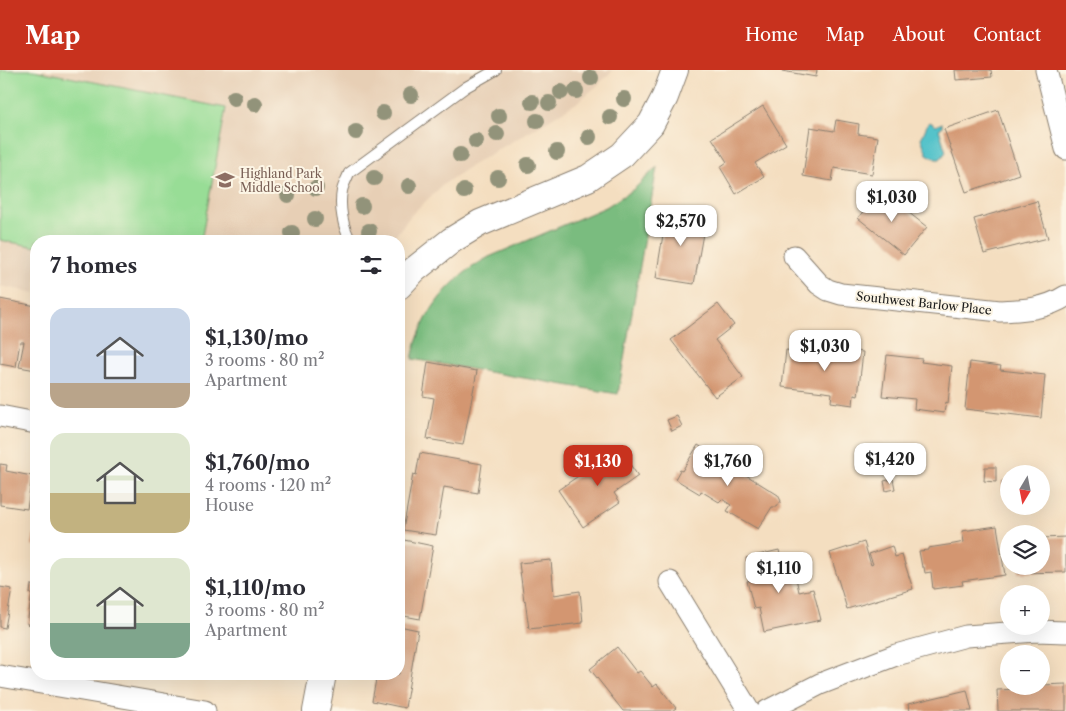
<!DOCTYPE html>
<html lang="en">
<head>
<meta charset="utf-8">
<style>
	:root { --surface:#fff; --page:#f7f7f7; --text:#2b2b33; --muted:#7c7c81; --accent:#c8321e }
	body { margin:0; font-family:"Libre Caslon Text",serif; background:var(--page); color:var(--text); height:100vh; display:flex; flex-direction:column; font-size:19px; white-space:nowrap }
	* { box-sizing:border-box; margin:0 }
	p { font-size:16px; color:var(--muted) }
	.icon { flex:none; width:28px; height:28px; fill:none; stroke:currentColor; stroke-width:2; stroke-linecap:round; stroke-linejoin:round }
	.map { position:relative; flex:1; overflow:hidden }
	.sheet { position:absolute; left:30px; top:165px; width:375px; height:445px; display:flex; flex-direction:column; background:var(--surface); border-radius:20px; box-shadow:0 5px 20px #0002 }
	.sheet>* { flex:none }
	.needle { width:32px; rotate:190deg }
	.controls { position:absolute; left:1000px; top:395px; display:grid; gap:10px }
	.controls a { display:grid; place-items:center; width:50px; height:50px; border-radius:50%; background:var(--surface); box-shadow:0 5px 20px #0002; font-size:25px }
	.price { position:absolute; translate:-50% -42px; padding:0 11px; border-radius:10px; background:#fff; color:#222; font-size:16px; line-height:32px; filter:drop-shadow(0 1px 2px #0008) }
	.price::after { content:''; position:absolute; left:50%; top:30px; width:15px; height:11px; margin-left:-8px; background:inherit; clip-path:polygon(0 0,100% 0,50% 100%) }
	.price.active { background:var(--accent); color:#fff }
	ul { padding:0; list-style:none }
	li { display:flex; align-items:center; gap:15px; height:125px; padding:0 20px }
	li span { display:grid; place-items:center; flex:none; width:140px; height:100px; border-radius:15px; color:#555 }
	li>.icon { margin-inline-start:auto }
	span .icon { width:60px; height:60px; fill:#fffc; stroke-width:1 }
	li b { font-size:21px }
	h2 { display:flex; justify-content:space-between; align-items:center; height:60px; padding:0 20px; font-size:21px }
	header { display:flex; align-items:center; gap:30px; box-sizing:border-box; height:70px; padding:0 25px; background:var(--accent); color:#fff }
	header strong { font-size:24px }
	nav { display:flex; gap:28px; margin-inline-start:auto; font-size:18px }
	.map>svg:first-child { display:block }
	.built { fill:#e7cfb5 }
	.green { fill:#98dd96; stroke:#5a7c59 }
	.forest { fill:#7abc7f; stroke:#4b6c4e }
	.water { fill:#55c3ca; stroke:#387073 }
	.building { fill:#d39671 }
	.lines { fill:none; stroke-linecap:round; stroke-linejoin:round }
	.service-casing { stroke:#887d6e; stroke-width:12 }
	.minor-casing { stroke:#887d6e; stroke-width:23 }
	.tertiary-casing { stroke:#887d6e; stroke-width:28 }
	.service { stroke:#fff; stroke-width:10 }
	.minor { stroke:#fff; stroke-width:21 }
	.tertiary { stroke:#fff; stroke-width:26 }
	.tree { fill:#92937a }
	.labels { text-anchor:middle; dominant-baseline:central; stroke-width:4; stroke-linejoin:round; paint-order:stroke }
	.education-label { font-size:12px; fill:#785e54; stroke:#fcf5e5; text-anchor:start }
	.street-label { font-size:12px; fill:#1c1c1c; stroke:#fcf5e5 }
</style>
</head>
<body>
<header>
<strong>Map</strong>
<nav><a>Home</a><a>Map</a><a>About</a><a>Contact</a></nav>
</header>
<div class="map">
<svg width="1066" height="641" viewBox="0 0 1066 641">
	<rect width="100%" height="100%" fill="#fcf5e5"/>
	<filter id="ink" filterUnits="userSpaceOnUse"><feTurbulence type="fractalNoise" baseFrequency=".02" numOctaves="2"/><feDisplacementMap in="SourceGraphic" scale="10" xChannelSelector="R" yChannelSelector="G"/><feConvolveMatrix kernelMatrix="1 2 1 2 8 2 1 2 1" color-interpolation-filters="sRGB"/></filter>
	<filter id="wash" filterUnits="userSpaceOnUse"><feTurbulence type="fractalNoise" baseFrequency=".0096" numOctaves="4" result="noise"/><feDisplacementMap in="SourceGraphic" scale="20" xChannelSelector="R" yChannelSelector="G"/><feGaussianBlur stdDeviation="1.12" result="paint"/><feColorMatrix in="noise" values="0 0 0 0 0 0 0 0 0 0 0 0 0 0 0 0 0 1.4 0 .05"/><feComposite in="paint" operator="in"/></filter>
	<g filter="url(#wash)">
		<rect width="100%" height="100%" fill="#f4dec0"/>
		<path class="built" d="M0,0H613L597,16L575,34L469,97L444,114L412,144L391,171H36V223L0,216Z"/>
		<path class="green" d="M0,0H33L226,38L201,171H36V177L0,170Z"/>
		<path class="forest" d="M657,97L618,324L412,289C421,244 448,209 489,187L606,137L634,119Z"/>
		<path class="water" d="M930,52L936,56L942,53V57L939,59L946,82L940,89H936L927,84L921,68C925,63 925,56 930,52Z"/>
		<g id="blocks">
			<path class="building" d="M782,0H817L816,7L782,1Z
				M955,0H991L992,7L956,10Z
				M763,36L786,74L755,93L764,107L736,124L720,97L727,92L712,68Z
				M998,40L1019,104L966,122L944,59Z
				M836,50L859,54L858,64L878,67L872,104L834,98L832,111L803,106L810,57L834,61Z
				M880,120L927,157L904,185L858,148Z
				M1037,131L1048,168L984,184L974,149Z
				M667,140L706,147L694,214L656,208Z
				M0,229L36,236L35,244H36V300L19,297L24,272H20L16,297L0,294Z
				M718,234L734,255L715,270L743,307L715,327L671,270Z
				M811,276L863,282L858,326L854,325L853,335L831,332L832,323L782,317L786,280L810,283Z
				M887,285L922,289L921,292L952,296L948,333L946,332L944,343L914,339L915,329L882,326Z
				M428,292L477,301L463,375L427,369L434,328L423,326Z
				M970,292L1001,296L1000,300L1045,305L1041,348L965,339Z
				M677,346L682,356L672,361L667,350Z
				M698,375L778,425L781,431L777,437H772L758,459L727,441L731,435L722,429L719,432L701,421L700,424L675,409L680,400L682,401Z
				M619,378L638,406L614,423L620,432L583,457L558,420Z
				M420,383L482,394L478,423L444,417L436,465L403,460L413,404L416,405Z
				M0,394L7,395L6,401L32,406L27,439L0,435Z
				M985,397H996V412L984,411Z
				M893,409L895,419L886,421L884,411Z
				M1002,411H1009V421H1002Z
				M997,456L1005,505L962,511L963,515L933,519L931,502L925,503L924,497H922L919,481L928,480V478L954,474L964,472L962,461Z
				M34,464H36V476L32,475Z
				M1066,467V502L1018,503V496H1041V468Z
				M404,470L433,476L420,549L399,545V492H400Z
				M864,472L871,495L873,494L869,484L892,476L895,487L902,485L913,519L847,539L830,483Z
				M779,480L786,510L796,508L799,522L813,519L821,550L764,562L759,538L754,539L747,511L751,510L746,488Z
				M551,490L554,525L580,521L583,553L529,559L525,530L524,531L519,493Z
				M31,515H36V556L27,554L32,524H30Z
				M0,517L12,519L5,558L0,557Z
				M399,556L418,560L405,638L372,631L377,604H399Z
				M617,577L637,603L640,601L653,617L657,614L676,638L672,641H623L590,599Z
				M1066,614V641H998L997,620L1040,618L1041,615Z
				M967,620L972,641H909L908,634Z"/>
		</g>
	</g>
	<g filter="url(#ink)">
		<use href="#blocks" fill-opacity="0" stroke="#887d6e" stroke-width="1"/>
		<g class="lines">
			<g class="service-casing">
				<path id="service" d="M351,171C343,158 339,137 342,121C343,115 347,109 349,103L466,17L496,0"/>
			</g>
			<g class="minor-casing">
				<path id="minor" d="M1046,0L1066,79
					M794,186L819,214L828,220L841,224L1000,241C1024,240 1046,239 1066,226
					M0,346L36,353
					M670,512L749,641
					M0,606L205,641
					M767,641L820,614L896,585L966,566L1036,561L1066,562"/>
			</g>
			<g class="tertiary-casing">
				<path id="tertiary" d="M399,216L414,200L452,170L480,153L588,108L622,85L651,54L665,27L675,0
					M316,641L323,604"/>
			</g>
			<use href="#service" class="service"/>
			<use href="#minor" class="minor"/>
			<use href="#tertiary" class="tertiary"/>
		</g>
		<g class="tree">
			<circle cx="591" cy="8" r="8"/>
			<circle cx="576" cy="21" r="8"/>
			<circle cx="561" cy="22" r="8"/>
			<circle cx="411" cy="25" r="8"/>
			<circle cx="234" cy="28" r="8"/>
			<circle cx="624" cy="29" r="8"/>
			<circle cx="532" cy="32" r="8"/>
			<circle cx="549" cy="33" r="8"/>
			<circle cx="255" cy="34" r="8"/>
			<circle cx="383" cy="43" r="8"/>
			<circle cx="499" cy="46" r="8"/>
			<circle cx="610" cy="47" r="8"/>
			<circle cx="537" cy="51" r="8"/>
			<circle cx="356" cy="62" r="8"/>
			<circle cx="497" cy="64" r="8"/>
			<circle cx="589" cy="67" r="8"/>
			<circle cx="476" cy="71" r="8"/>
			<circle cx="557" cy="82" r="8"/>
			<circle cx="460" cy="85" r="8"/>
			<circle cx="528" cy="95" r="8"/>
			<circle cx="374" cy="108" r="8"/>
			<circle cx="498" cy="108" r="8"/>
			<circle cx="409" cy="116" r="8"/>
			<circle cx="316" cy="118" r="8"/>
			<circle cx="464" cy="121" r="8"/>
			<circle cx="288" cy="125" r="8"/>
			<circle cx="362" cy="136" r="8"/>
			<circle cx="315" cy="149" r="8"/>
			<circle cx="369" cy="161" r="8"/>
			<circle cx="292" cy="163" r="8"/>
		</g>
	</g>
	<defs>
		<g id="school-bare" transform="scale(1.5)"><path d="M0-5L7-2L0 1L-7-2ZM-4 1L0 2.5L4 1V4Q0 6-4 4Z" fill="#8d6e63" stroke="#fcf5e5" stroke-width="2.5" paint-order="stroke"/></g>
	</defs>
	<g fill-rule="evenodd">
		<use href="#school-bare" x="225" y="110"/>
	</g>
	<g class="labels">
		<g class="education-label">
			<text x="240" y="103">Highland Park<tspan x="240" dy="14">Middle School</tspan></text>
		</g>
		<g class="street-label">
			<text transform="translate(924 233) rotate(6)">Southwest Barlow Place</text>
		</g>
	</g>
</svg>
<div class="controls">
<a><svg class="needle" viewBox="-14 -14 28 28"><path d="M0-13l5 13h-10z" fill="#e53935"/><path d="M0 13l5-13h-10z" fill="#7c7c81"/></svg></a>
<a><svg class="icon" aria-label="layers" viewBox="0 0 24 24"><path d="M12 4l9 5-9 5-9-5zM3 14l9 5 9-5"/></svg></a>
<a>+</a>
<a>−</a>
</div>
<b class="price" style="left:892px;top:153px">$1,030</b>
<b class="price" style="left:681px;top:177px">$2,570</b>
<b class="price" style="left:825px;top:302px">$1,030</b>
<b class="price" style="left:890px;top:415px">$1,420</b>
<b class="price active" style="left:598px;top:417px">$1,130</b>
<b class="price" style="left:728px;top:417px">$1,760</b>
<b class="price" style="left:779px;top:524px">$1,110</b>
<section class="sheet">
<h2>7 homes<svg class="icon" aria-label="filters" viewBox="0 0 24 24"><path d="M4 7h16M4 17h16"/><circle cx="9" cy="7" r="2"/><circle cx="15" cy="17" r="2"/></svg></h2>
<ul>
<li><span style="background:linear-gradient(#c9d6e8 75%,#b9a48a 0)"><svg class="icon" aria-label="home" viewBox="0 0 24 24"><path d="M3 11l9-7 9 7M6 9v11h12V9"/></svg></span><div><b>$1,130/mo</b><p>3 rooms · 80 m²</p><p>Apartment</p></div></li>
<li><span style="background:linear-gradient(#dfe7d0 60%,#c2b280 0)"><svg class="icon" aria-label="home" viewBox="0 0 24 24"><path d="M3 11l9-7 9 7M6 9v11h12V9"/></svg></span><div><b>$1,760/mo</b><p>4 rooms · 120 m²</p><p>House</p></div></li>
<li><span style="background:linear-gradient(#dfe7d0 65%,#7fa58c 0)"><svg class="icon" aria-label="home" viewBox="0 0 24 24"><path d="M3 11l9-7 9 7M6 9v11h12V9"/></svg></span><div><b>$1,110/mo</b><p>3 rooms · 80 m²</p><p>Apartment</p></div></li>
</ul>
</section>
</div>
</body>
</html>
